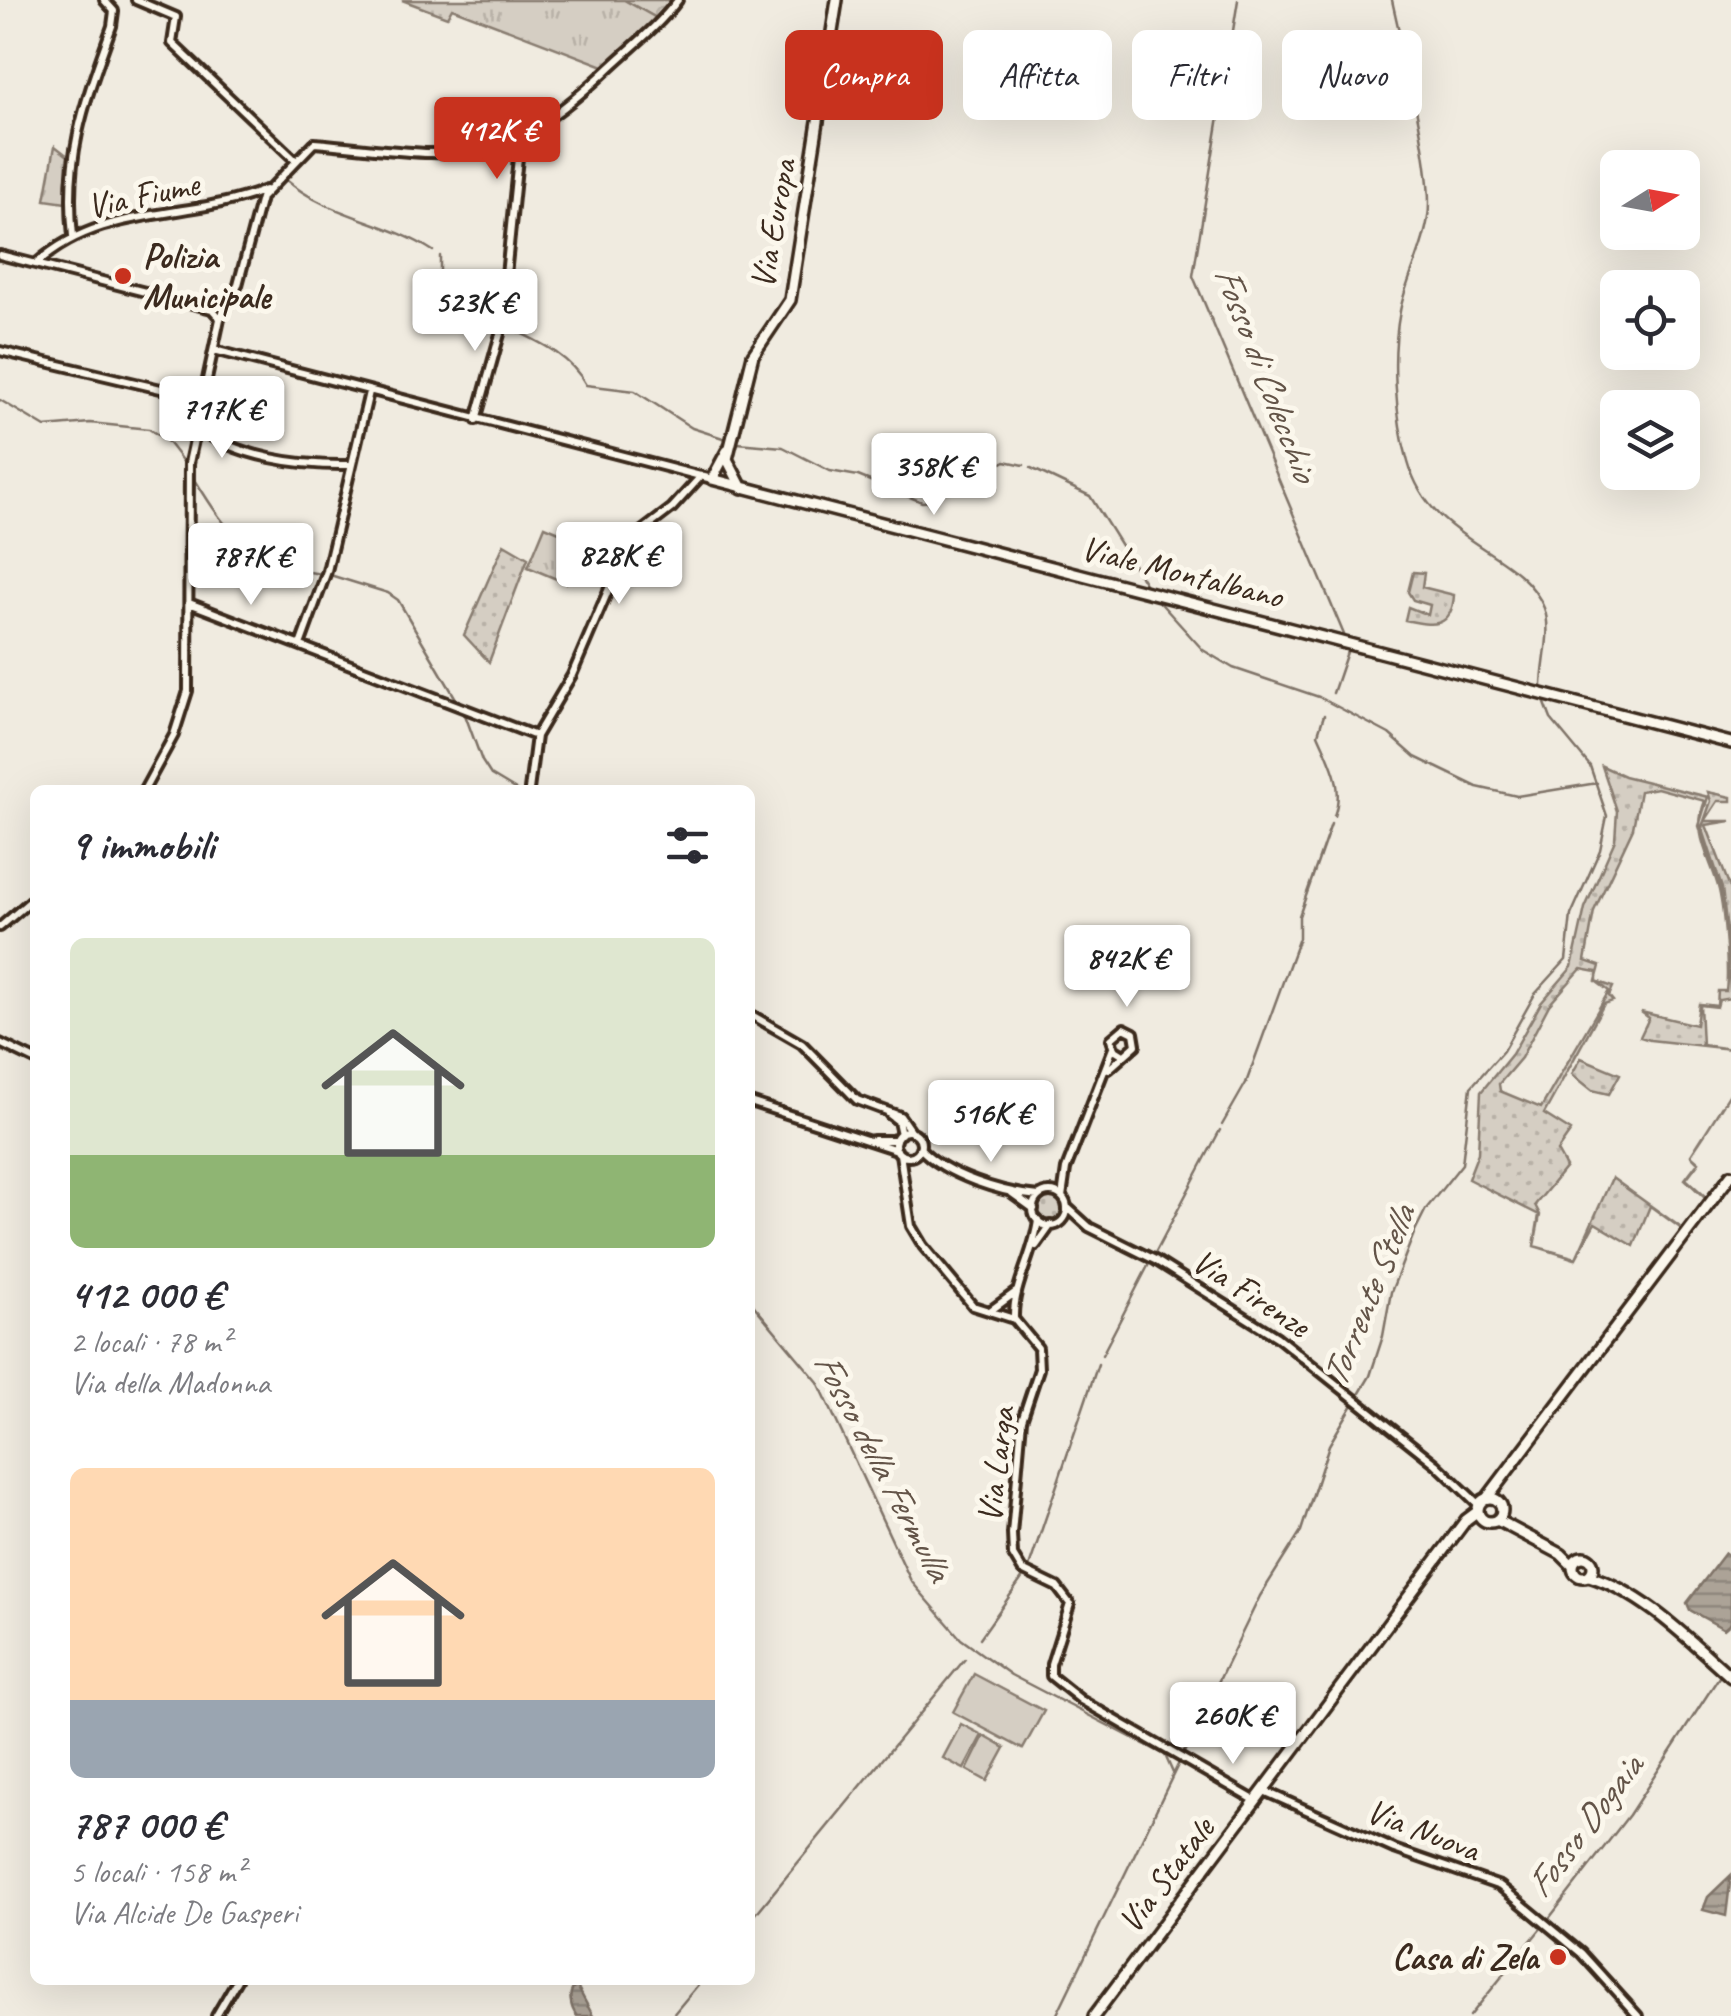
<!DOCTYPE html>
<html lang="it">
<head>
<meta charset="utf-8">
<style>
	:root { --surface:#fff; --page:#f7f7f7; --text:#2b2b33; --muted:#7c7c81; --accent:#c8321e }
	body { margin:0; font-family:Caveat,sans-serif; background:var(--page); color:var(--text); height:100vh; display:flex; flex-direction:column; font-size:38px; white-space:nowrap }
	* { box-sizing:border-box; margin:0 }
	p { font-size:32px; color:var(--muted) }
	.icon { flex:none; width:55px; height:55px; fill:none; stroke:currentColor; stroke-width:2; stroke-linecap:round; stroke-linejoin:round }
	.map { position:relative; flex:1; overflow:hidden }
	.panel { position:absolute; left:30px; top:785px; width:725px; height:1200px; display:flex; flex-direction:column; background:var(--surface); border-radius:15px; box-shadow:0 10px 40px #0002 }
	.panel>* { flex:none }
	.guide { position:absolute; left:785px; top:30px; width:795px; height:90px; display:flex; gap:20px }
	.needle { width:65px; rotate:79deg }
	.controls { position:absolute; left:1600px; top:150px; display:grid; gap:20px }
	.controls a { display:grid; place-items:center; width:100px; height:100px; border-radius:15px; background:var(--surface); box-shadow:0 10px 40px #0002; font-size:50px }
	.price { position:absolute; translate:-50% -85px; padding:0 22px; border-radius:10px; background:#fff; color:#222; font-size:32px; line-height:65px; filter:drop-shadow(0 2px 5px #0008) }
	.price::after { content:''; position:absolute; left:50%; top:60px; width:30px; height:22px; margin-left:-15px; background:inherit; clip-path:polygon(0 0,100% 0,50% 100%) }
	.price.on { background:var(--accent); color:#fff }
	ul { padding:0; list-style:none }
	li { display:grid; align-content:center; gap:20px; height:530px; padding:0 40px }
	li span { display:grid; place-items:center; height:310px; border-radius:15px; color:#555 }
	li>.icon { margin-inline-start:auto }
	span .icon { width:180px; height:180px; fill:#fffc; stroke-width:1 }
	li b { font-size:42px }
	h2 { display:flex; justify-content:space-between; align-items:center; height:120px; padding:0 40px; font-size:42px }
	.pill { padding:0 35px; border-radius:15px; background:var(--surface); box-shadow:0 10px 40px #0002; font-size:35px; line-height:90px }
	.pill.on { background:var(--accent); color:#fff }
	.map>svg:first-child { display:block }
	.grass { fill:url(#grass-dots); stroke:#887c70; stroke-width:2.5; fill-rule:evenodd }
	.forest { fill:url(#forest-crowns); stroke:#887c70; stroke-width:2.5 }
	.park { fill:url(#park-tufts); stroke:#887c70; stroke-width:2.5 }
	.pitch { fill:#d5cec3; stroke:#887c70; stroke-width:2.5 }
	.water { fill:url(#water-rules); stroke:#7f7367; stroke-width:2.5 }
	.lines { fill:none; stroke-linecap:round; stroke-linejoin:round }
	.stream { stroke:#7f7367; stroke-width:2.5 }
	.minor-casing { stroke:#3b2a1e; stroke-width:14 }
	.major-casing { stroke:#3b2a1e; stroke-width:16 }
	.minor { stroke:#fbf7ec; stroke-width:6 }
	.major { stroke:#fbf7ec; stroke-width:9 }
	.poi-dot { fill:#c8321e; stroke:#fbf7ec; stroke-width:4 }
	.labels { text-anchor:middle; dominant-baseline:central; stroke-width:10; stroke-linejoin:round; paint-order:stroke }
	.street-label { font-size:35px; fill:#3b2a1e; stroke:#fbf7ec }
	.poi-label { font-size:35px; font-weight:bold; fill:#3b2a1e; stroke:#fbf7ec; text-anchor:start }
	.water-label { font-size:38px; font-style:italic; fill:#635448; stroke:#fbf7ec }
</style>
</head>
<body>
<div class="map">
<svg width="1731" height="2016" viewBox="0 0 1731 2016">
	<defs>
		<pattern id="grass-dots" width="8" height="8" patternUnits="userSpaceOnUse" patternTransform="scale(2.5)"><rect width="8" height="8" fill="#d5cec3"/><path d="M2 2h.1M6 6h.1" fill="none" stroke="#b8b1a7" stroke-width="1.8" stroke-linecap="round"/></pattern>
		<pattern id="forest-crowns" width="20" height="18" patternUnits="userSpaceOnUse" patternTransform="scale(2.5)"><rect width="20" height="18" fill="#d5cec3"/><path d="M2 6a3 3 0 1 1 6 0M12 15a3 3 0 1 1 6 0" fill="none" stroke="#b8b1a7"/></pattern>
		<pattern id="park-tufts" width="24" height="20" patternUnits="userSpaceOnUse" patternTransform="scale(2.5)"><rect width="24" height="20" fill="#d5cec3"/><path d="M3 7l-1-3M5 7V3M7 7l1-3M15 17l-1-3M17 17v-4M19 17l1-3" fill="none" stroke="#b8b1a7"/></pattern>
		<pattern id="water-rules" width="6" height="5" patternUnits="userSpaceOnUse" patternTransform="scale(2.5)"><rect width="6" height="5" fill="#aca397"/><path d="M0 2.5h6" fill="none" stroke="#8d857b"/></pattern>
	</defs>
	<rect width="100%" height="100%" fill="#f0ebe0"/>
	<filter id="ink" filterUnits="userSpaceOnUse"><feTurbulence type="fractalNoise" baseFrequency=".01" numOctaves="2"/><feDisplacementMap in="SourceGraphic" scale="20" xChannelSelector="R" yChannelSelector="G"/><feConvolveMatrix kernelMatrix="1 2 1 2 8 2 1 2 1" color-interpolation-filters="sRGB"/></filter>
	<g filter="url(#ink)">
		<path class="grass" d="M504,544L528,558L489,662L464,635Z
			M1413,572L1424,573L1422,587L1454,595C1452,629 1433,626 1405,620L1408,607L1428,615L1430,605L1413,600L1408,592Z
			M1602,766L1624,776L1708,797L1699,826L1722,896L1731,998L1719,1000L1717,1007L1700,1005L1702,1045L1731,1049L1650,1040L1640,1037L1649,1018L1641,1012L1696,1025L1699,1004L1717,1006L1718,991H1726C1729,969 1724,912 1719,890C1711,857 1691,835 1705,801L1657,788L1640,791L1633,828L1594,911L1585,961L1600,966L1596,981L1613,987L1609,996L1613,1001L1604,1004L1544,1114L1571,1131L1557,1151L1566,1167L1535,1205L1540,1215L1534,1246L1576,1258L1612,1178L1683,1229L1705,1198L1685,1179L1698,1162L1691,1155L1705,1134V1133L1731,1092L1691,1155L1699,1162L1686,1179L1706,1197L1683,1230L1650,1206L1634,1246L1595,1223L1576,1258L1575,1259L1534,1246L1539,1215L1468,1179L1478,1153L1481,1092L1512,1054L1541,1003L1572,967L1585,908L1615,840L1617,811ZM1581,969L1597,972V982L1609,991L1541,1108L1500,1091L1499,1084L1521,1058L1549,1005Z
			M1708,792L1731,797V801H1718L1705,821H1731L1706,825L1731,890V967L1722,888L1702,827L1711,801Z
			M1581,1058L1620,1074L1609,1094L1592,1090L1572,1074Z
			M1039 1209a12 12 0 1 1 24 0a12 12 0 1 1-24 0Z"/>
		<path class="forest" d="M624,0H673L658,19Z"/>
		<path class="park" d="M402,0H624L658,19L606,67L452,8L447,17Z
			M55,146L68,156L66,203L45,200Z
			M545,526L583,542L566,583L528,567Z"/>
		<path class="pitch" d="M974,1674L1044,1711L1023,1749L953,1712Z
			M961,1724L982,1735L964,1769L943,1758Z
			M984,1736L1005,1748L987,1781L967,1770Z"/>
		<path class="water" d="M1725,1553L1731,1557V1623L1724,1629L1690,1610L1687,1603Z
			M1731,1875L1726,1916L1703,1910L1708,1897Z
			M577,1986L593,2016H577C571,2009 566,1990 577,1986Z"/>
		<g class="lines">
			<path class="stream" d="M1238,0L1193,276L1345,637
				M1392,0C1402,47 1435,175 1428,217C1424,249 1406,279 1400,311C1391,357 1395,417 1408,462C1431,545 1520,548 1544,608C1553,631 1541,666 1542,690
				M285,179C329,217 385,220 433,251
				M440,256V281L498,322
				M504,325C534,340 569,353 586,385L635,391L692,428L726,439
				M0,400L45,427L90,423L149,429L167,441L184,463
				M737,443L783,447L830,471L858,476L922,502L937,501
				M993,468L1005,461L1024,465
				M1031,468L1090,496L1147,587
				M194,478C230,537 251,565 322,574
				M330,575L388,593L398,600L455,697
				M1155,597L1203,650L1233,668L1319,697L1389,734L1415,757L1477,787L1517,796L1597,783
				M1333,693L1348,649
				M464,712L482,761L491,775L516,790
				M1324,715L1318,734C1330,762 1345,786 1334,816
				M1222,1125L1246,1083L1299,938V916L1331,824
				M1154,1255L1220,1130
				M750,1301L818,1382L911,1581L961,1639L1011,1675L1165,1755L1173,1773
				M1102,1355L1150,1262
				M1028,1570L1098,1364
				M980,1638L1023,1577
				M750,1921L965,1659
				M1547,1921L1629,1815L1721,1674
				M672,2016L702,1980
				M1056,2016L1260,1596L1301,1531L1329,1445L1370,1376L1383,1336L1391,1292L1415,1231L1426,1209L1462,1164L1471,1087L1503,1051L1535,994L1566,960L1571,915L1600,850L1607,816L1590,766L1551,719L1543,698
				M1470,2016L1542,1927"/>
			<g class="minor-casing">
				<path id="minor" d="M136,0L176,17L172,43L295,160
					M73,236C64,154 85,102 112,26L114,11L104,0
					M0,255L212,309L220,318
					M37,263C103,204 187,221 265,190
					M214,350L712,479
					M0,351L203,399
					M476,420L500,334L520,138
					M197,427C237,458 301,466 350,465
					M189,603L536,736
					M300,645L327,571L369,392
					M144,790L174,735L188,691L189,463L220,319L238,285L261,198L314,143C455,155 494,176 606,71C630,48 658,27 678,0
					M529,790L536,736L572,675L622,558L638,534L672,508L701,476
					M0,927L35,897
					M750,1014L802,1044L857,1100L900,1116L911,1132
					M0,1043L35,1060
					M1109,1069L1136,1045L1134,1033L1124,1028L1111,1039L1114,1049L1122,1054
					M750,1102L897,1150
					M889,1114L898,1121L901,1134
					M895 1144a13 13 0 1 1 26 0a13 13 0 1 1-26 0Z
					M873,1140H896
					M920,1148C946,1176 1003,1193 1039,1196
					M900,1154L911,1226L923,1246L973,1306L1014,1319L1038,1348L1039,1369L1022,1420L1012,1534L1013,1555L1022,1570L1057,1587L1070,1604L1051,1664V1676L1081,1700L1256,1801
					M1033 1209a17 17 0 1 1 34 0a17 17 0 1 1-34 0Z
					M1012,1193L1034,1209
					M1062,1197L1066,1169L1113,1048
					M1067,1207L1089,1227L1155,1260L1277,1337L1436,1464L1479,1505
					M1036,1246L1051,1225
					M990,1311L1016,1292
					M1014,1318C1013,1285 1034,1254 1038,1220
					M1264,1791L1394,1849L1500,1886L1581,1953L1638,2016
					M216,2016L237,1980"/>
			</g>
			<g class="major-casing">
				<path id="major" d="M712,479L1731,743
					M712,479L727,451
					M742,488L727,459L753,355L790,300L837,0
					M1478 1510a12 12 0 1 1 24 0a12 12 0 1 1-24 0Z
					M1487,1498L1731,1175
					M1497,1520L1561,1554L1573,1566
					M1573 1567a10 10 0 1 1 20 0a10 10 0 1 1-20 0Z
					M1589,1576C1644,1593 1689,1640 1731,1677
					M1094,2016L1466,1520L1478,1511"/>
			</g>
			<use href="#minor" class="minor"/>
			<use href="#major" class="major"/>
		</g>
	</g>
	<g class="poi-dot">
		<circle cx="123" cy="276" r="10"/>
		<circle cx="1558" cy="1957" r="10"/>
	</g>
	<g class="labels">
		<g class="street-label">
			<text transform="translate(143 195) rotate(-12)">Via Fiume</text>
			<text transform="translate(773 224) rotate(-80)">Via Europa</text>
			<text transform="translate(1182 572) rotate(14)">Viale Montalbano</text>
			<text transform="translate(1251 1293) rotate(33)">Via Firenze</text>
			<text transform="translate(996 1465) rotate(-83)">Via Larga</text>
			<text transform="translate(1423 1830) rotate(21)">Via Nuova</text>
			<text transform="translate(1166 1875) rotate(-53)">Via Statale</text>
		</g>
		<g class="poi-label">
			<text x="143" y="256">Polizia<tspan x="143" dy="40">Municipale</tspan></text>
			<text x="1538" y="1957" text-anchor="end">Casa di Zela</text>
		</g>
		<g class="water-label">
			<text transform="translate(1266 373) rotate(69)">Fosso di Colecchio</text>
			<text transform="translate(1368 1296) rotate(-68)">Torrente Stella</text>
			<text transform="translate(883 1466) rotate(62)">Fosso della Fermulla</text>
			<text transform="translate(1584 1826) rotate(-53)">Fosso Dogaia</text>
		</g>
	</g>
</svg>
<div class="controls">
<a><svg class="needle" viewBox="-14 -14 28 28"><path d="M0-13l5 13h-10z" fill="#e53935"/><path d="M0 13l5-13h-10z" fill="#7c7c81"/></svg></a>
<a><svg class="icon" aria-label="locate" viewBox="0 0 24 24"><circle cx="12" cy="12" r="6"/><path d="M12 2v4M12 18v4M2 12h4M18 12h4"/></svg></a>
<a><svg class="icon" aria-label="layers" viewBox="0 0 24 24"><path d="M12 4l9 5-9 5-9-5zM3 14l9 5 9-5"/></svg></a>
</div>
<b class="price on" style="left:497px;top:182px">412K €</b>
<b class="price" style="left:475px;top:354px">523K €</b>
<b class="price" style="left:222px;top:461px">717K €</b>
<b class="price" style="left:934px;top:518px">358K €</b>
<b class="price" style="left:619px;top:607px">828K €</b>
<b class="price" style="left:251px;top:608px">787K €</b>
<b class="price" style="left:1127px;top:1010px">842K €</b>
<b class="price" style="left:991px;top:1165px">516K €</b>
<b class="price" style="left:1233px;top:1767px">260K €</b>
<div class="guide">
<a class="pill on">Compra</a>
<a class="pill">Affitta</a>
<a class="pill">Filtri</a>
<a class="pill">Nuovo</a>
</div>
<section class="panel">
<h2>9 immobili<svg class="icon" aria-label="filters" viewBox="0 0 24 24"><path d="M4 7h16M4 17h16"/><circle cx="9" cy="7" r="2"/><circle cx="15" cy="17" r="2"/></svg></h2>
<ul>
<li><span style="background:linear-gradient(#dfe7d0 70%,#8fb573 0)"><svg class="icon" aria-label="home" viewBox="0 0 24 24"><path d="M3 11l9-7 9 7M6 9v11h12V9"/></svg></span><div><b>412 000 €</b><p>2 locali · 78 m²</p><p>Via della Madonna</p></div></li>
<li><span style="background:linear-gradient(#ffd9b3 75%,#9aa5b1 0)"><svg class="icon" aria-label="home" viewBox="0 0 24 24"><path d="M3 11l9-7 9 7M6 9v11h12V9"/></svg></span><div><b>787 000 €</b><p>5 locali · 158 m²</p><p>Via Alcide De Gasperi</p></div></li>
</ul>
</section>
</div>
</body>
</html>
